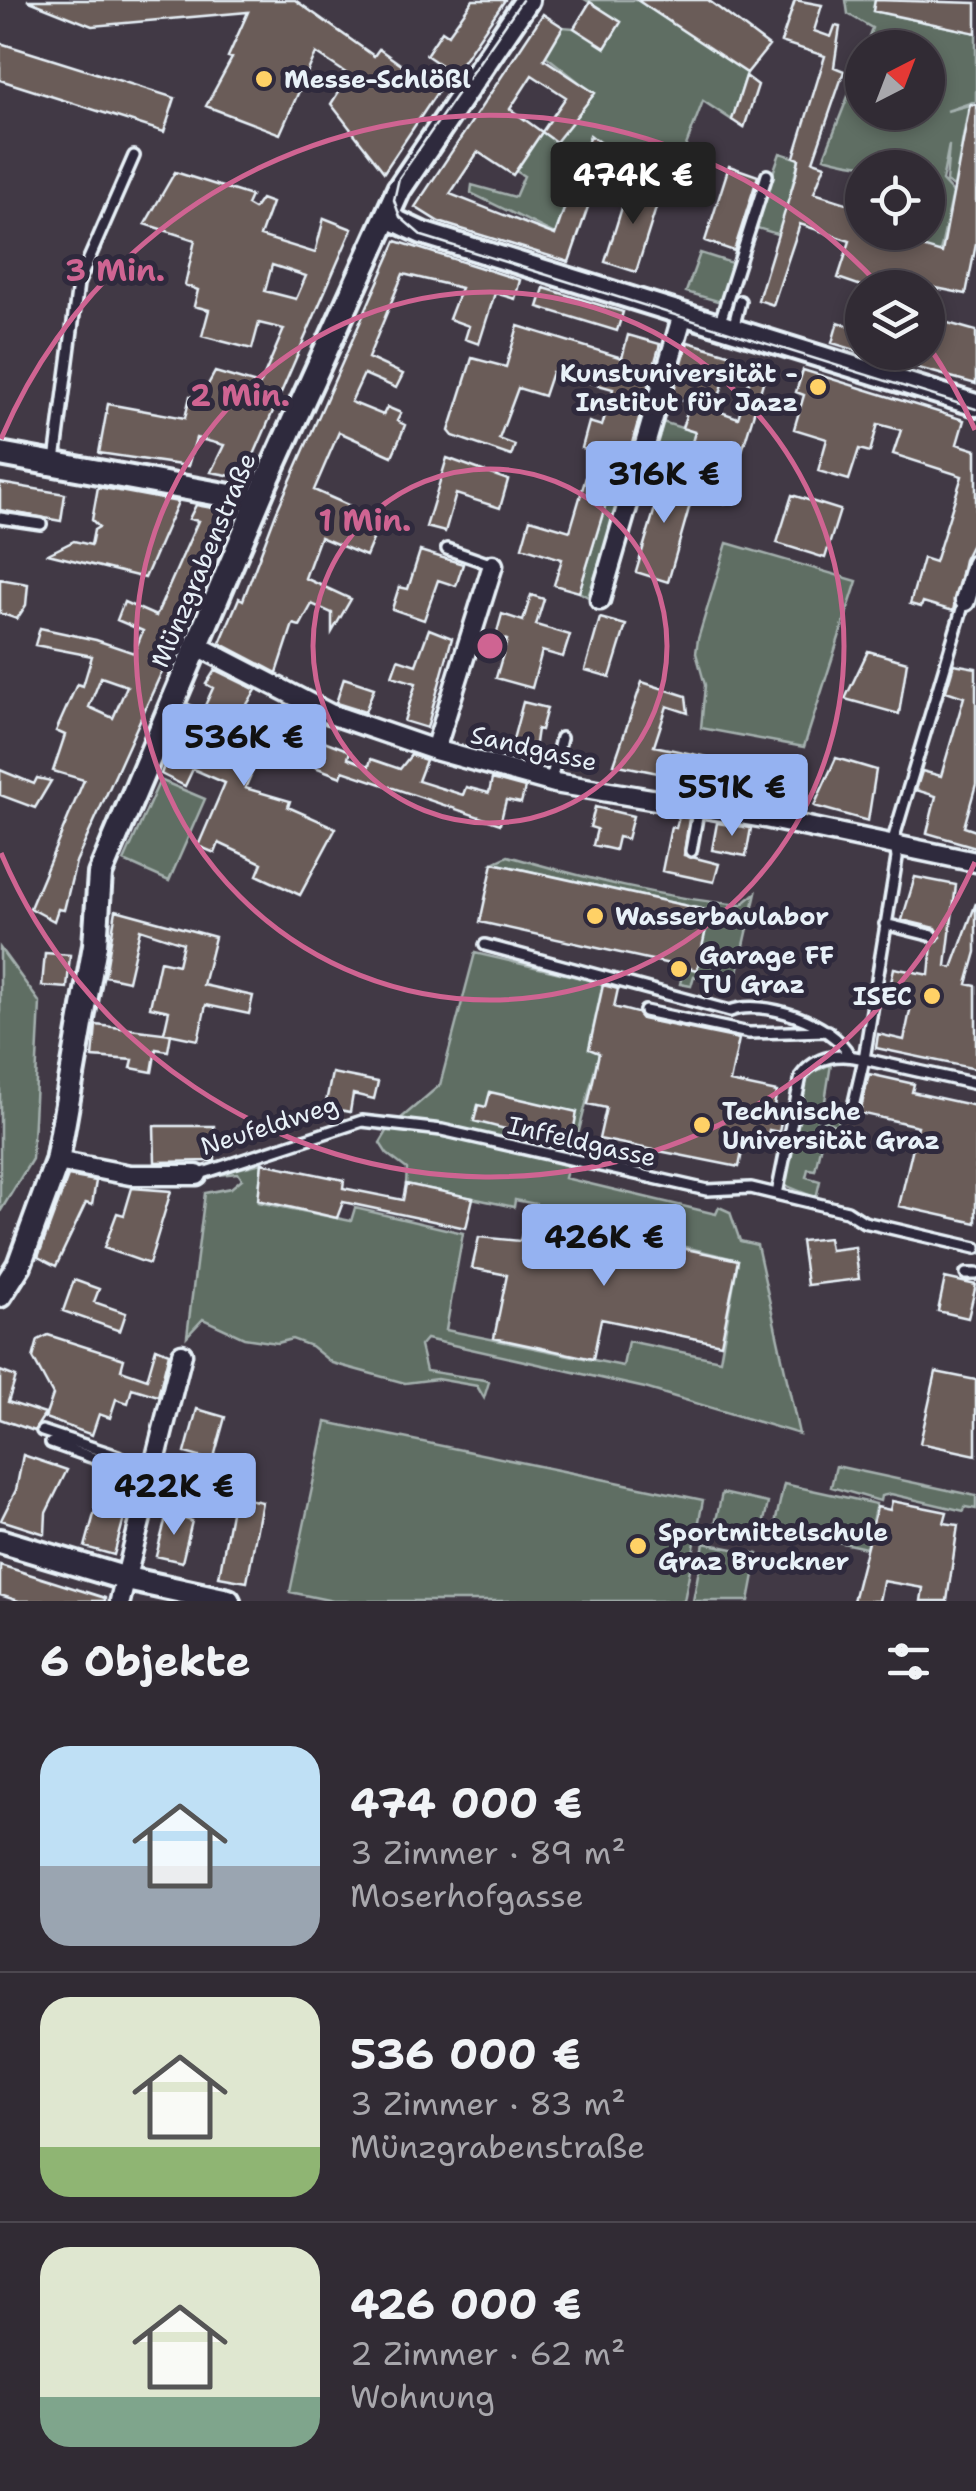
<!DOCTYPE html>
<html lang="de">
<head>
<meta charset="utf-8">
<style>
	:root { --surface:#312b34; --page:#3d3740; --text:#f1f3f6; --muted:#a8a7ac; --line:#4c474f; --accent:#95b2f1 }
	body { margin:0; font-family:"Shantell Sans",sans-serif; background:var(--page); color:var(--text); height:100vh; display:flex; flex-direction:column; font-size:38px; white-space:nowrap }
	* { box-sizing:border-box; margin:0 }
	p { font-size:32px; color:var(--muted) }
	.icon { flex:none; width:55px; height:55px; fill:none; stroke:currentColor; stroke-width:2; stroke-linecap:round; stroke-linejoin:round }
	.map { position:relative; height:1601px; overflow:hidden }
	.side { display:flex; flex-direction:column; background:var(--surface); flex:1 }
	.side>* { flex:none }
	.needle { width:65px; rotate:42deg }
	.controls { position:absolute; left:845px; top:30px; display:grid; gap:20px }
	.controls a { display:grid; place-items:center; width:100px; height:100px; border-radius:50%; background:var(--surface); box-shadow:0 5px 15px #0003,0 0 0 2px var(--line); font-size:50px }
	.price { position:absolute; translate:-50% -85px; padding:0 22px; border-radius:10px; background:var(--accent); color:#111; font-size:32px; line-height:65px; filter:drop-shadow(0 2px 5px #0008) }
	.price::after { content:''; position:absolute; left:50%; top:60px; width:30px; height:22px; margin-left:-15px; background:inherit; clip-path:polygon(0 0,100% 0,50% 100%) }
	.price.on { background:#222; color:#fff }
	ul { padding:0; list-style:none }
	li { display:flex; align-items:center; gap:30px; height:250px; padding:0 40px }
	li+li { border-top:2px solid var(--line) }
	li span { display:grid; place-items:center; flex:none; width:280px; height:200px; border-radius:30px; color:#555 }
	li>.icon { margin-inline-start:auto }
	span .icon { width:120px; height:120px; fill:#fffc; stroke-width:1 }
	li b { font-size:42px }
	h2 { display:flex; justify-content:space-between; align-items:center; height:120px; padding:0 40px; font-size:42px }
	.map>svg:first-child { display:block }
	.green { fill:#5f6e64; stroke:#a4b0ae; stroke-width:2.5 }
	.building { fill:#6a5c59; stroke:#e8f1f8; stroke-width:2.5; fill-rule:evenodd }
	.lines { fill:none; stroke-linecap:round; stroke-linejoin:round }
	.service-casing { stroke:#e8f1f8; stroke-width:16 }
	.minor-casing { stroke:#e8f1f8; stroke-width:25 }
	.tertiary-casing { stroke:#e8f1f8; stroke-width:28 }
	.secondary-casing { stroke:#e8f1f8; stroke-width:30 }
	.service { stroke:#2f2a3d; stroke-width:9 }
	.minor { stroke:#2f2a3d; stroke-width:18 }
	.tertiary { stroke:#2f2a3d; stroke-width:20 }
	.secondary { stroke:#2f2a3d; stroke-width:22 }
	.tram { stroke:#e8f1f8; stroke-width:2.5 }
	.ring { fill:none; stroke:#cf6492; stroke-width:5 }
	.poi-dot { fill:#ffd166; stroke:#2f2a3d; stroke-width:4 }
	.labels { text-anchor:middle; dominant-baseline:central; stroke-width:10; stroke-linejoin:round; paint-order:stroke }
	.poi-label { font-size:25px; font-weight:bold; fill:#e8f1f8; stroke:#2f2a3d; text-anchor:start }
	.street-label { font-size:25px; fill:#e8f1f8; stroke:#2f2a3d }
	.centre { fill:#cf6492; stroke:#2f2a3d; stroke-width:5 }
	.ring-label { font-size:30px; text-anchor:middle; font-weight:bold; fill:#cf6492; stroke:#2f2a3d; stroke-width:10; stroke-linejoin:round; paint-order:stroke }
</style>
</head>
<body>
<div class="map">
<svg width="976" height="1601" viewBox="0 0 976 1601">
	<rect width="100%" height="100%" fill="#413945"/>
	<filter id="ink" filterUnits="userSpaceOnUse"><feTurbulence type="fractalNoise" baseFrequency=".01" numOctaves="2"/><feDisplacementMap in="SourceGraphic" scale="20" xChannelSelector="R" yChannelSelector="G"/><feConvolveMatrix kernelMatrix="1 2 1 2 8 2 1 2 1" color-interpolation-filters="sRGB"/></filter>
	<g filter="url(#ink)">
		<path class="green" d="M586,0H650L646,6L747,73L732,120L703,101L673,180L630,153L617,188L598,177L608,149L591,136L555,234L471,193L472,185L515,197L524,176L516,171L542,132L556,141L594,94L546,56L563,27L574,28L605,47L621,22Z
			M846,0H875L873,11L976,33V101L947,111L969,105L954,187L946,182L949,145L942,181L953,193L928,307L926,249L905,242L908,233L928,232V168C888,167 861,168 824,157L862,61V112H928V48L865,47L872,28L848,14Z
			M780,153L799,159L780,235L754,227Z
			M700,253L735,264L721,302L686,292Z
			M659,421L695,432L684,470L648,460Z
			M586,490L620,500L588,597L579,592L606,504Z
			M727,543L857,581L804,747L701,728L705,685L696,653L698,639Z
			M160,780L205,799L169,881L124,861Z
			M508,856C586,878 660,898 741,905L756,893L735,985L731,984L728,995L718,993L720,982L694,976L691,986L680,984L684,967L697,969L710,911L493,863Z
			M0,948L40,1003L32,1159L0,1212Z
			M475,953L603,983L589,1048L599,1053L574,1150L399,1120L440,1085Z
			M831,1064L825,1101L842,1106L837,1126L818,1118L816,1128L824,1130L815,1170L808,1169L806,1177L820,1181L816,1198L782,1184L805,1077Z
			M389,1128L516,1149L568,1166L565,1178L716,1214L719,1207L730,1212L740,1241L757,1245L799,1434L645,1388L426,1339L420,1346L426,1371L485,1380L489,1382L484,1398L477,1386L437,1379L405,1383L332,1363L311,1346L292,1339L277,1343L244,1338L203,1319L187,1336L205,1193L231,1188L242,1179L238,1173L207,1176L262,1163L258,1202L351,1221L355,1208L463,1233L446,1330L623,1366L628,1341L720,1360L738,1260L537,1211L536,1204L515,1200L514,1207L406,1184L407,1169L387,1154L380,1143Z
			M326,1422L703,1500L684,1601H333L290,1592Z
			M836,1466L976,1496V1509L965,1507L964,1511L891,1494L881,1496L880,1501L831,1487Z
			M784,1484L876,1504L866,1548L774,1528Z
			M722,1493L768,1503L761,1535L715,1525Z
			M704,1543L758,1554L749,1601H693Z"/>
		<path class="building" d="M27,0H295L374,56L379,49L438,91L384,172L331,104L349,75L316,53L280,134L206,106L232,58L228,57L248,12L92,26Z
			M473,0H505L454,74L426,55L442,31L448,35Z
			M637,0H708L769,46L747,73Z
			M795,0L822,5L814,31L831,37L835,26L840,27L834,67L844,71L813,161L825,165L814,193L862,208V232H908L905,242L942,253L970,104L976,105V244L966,294L916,284L914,288H867L838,278L850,241L800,224L773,305L758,300L796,175L799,159L794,157L825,56L781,42Z
			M875,0L976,3V33L873,11Z
			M590,2L621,22L605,48L574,28Z
			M543,14L563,27L544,59L595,93L556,142L542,132L513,175L478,152L450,194L555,235L590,135L608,149L569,262L439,222L415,207ZM532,75L566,97L542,132L510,109Z
			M0,43L175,98L164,132L0,80Z
			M746,76L758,85L744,128L732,120Z
			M729,166L758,176L734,251L705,241Z
			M175,172L251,196L247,205L254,209L261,199L272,203L260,236L315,253L324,218L352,229L244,478L211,472L224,445L196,438L188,466L99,453L108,404L185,418L190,396L200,399L215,372L260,385L284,329L259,323L252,349L202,336L209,310L194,306L198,290L185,285L195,240L145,224ZM272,265L306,276L296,299L265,291Z
			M630,182L661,192L636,272L605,262Z
			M396,241L520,280L515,299L495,293L479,344L465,339L469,326L449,319L461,288L403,274L368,358L403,374L396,388L364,374L351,402L383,415L387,407L401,413L397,421L405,425L400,438L392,456L339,432L314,490L359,510L356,518L378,528L366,556L320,537L305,578L351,599L332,632V613L312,604L300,626L293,624L277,673L220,643L239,598L243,600L276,513Z
			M544,288L623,312L617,331L538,307Z
			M928,310L946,315L944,322L976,331V384L872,355L928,352Z
			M838,322L862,330V352L832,343Z
			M518,326L622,358L628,335L660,344L627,461L582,448L589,422L602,426L613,389L552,372L544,396L518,388L499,439L515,445L511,456L453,436L449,431L472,358L506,367Z
			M688,342L732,355L715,410L738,418L755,363L768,366L726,504L709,499L715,479L684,470L695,432L682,428L690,403L672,397Z
			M803,370L964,420L957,444L976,450V536L964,560L953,611L923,602L921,607L910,604L923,558L935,562L962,476L893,454L901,430L878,424L870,452L859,449L849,480L818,471L827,439L794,429L804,395L796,392Z
			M447,458L508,480L500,508L456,494L445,532L426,527Z
			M653,461L681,469L674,496L691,501L668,582L636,572L664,478L650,474Z
			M586,477L620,487L616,499L608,497L579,592L554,585L562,559L522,547L530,519L570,531Z
			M0,483L65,494L61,521L0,510Z
			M98,487L178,502L145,578L48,554L74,541L91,545L94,530L99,527L92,520Z
			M792,495L840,510L825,558L777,543Z
			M196,505L234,512L76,862L64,910L58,909L54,921L30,908L84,780L53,771L65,735L56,731L77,684L83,686L92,656L35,645L40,628L96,640L134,653L143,631L117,620L124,602L156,616L198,521L189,519ZM101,677L127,686L113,718L89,707Z
			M420,551L463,564L456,586L438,580L424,620L392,609L399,587L408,589Z
			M0,579L28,584L26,605L17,619L0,613Z
			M531,595L544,599L536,625L570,635L563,657L542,651L532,688L496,678L507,640L496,636L502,614L523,621Z
			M600,618L626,625L610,677L585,670Z
			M429,629L452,638L427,728L404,721L416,683L392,676L398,659L416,665Z
			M868,651L907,662L899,714L845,699Z
			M954,664L976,668V784L964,827L976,831V847L927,833L936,796L916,790L922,771L941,776L964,697L946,691Z
			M215,670L256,690L241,714L260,723L252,743L263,748L245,788L290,801L288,807L336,828L300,895L257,875L262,863L219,843L215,853L198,846L225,783L193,769L185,786L161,774L188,704L203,710L213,688L206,684Z
			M344,678L374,688L365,712L336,703Z
			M642,682L686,696L688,713L667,706L654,746L707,757L702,782L614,764Z
			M523,702L547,708L541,730L537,729L533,757L510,751Z
			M324,741L350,751L348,758L369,766L371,759L400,769L411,755L426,760L418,781L463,795L466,787L489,793L492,779L525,788L521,803L506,800L500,824L343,771L341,777L315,767Z
			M836,758L876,770L868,821L814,806Z
			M728,761L790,773L786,797L723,786Z
			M0,770L34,784L37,778L51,781L35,808L0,795Z
			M595,807L633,816L627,839L618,837L615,850L593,845L597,829L590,827Z
			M679,816L689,818L684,855L719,864L714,882L662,871L671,827L676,828Z
			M717,823L751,828L746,856L712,850Z
			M493,863L710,911L697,970L480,922Z
			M915,877L956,885L946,966L952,968L976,903V952L967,984L976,986V1069L876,1048L878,1034L904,1040L911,1006L887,1002L894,968L929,975L932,944L941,937L936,928L902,920Z
			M116,910L215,937L203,985L253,996L249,1014L206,1005L198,1040L164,1033L169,1011L150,1007L160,961L178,965L183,943L140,929L128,981L105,976Z
			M45,953L70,955L67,988L42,986Z
			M603,985L618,989L614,1007L637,1013L642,1019L739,1039L730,1082L777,1092L773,1110L783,1112L779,1132L769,1130L766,1142L745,1137L739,1167L599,1139L606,1108L588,1104L599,1053L589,1049Z
			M96,1025L171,1034L168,1051L156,1049L152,1072L131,1068L133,1060L93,1057Z
			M332,1073L378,1082L374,1099L353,1094L350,1112L325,1107Z
			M869,1074L914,1084L912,1092L976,1106V1223L899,1206L918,1126L860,1113Z
			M490,1092L577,1112L573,1132L567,1131L564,1144L474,1121L478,1105L486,1107Z
			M154,1126H214L215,1161L155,1162Z
			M262,1163L344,1180L343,1188L403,1200L406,1184L473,1198L466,1228L343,1202L337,1218L258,1200Z
			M68,1176L96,1181L92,1205L86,1203L56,1266L38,1257Z
			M132,1188L171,1191L149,1264L104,1248L117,1213L124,1215Z
			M524,1226L627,1248L629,1237L738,1260L721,1344L601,1319L593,1359L494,1338L507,1275L472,1268L479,1237L520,1241Z
			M828,1238L830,1250L855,1247L859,1279L807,1285L801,1241Z
			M945,1278L976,1285L968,1318L938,1311Z
			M74,1280L99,1289L94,1302L126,1313L120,1331L63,1311Z
			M48,1335L124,1359L121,1370L147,1379L156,1348L169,1353L158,1396L132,1388L128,1403L116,1399L110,1418L99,1414L92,1435L45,1418L53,1395L33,1358L38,1340Z
			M0,1371L16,1377L8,1402L45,1414L34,1431L0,1419Z
			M936,1372L976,1380V1455L920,1443Z
			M197,1409L225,1417L213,1461L185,1453Z
			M23,1455L67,1470L46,1513L45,1534L1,1520L16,1490Z
			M106,1471L134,1481L114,1555L85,1547Z
			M234,1496L262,1502L247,1582L219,1577Z
			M892,1501L947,1512L944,1523L958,1525L947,1601H921L923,1588L883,1581L879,1601H853L877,1507L890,1510Z
			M167,1514L192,1521L182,1562L156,1556Z
			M0,1565L105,1598V1601H19L0,1595Z"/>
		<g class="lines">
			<g class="service-casing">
				<path id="service" d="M719,325L767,175
					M733,329L740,301
					M55,461L78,284L134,156
					M0,518L41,524
					M447,549L493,565
					M551,781L561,738
					M691,851L699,806
					M885,924L933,936
					M485,945L730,1011C762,998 833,1023 849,1055
					M645,1011L749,1033L828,1031
					M853,1107L864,1059L976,1084
					M197,1175L362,1121L442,1130L707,1190L751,1188L847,1211L864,1222L976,1248
					M777,1194L801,1076C816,1055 841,1053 864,1059L897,858L894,837L962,609
					M966,1274H976
					M42,1431L118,1456
					M51,1443L151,1478"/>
			</g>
			<g class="minor-casing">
				<path id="minor" d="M600,600L683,314
					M965,601L976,564
					M196,645L330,714L435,750L555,783L765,818L976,862
					M435,750L493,565
					M57,1161L130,1175H197
					M120,1601L182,1354"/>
			</g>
			<g class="tertiary-casing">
				<path id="tertiary" d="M388,217L422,233L976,405"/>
			</g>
			<g class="secondary-casing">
				<path id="secondary" d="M0,454L258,501
					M0,1295L19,1265L57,1161L95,945L100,874L266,482L399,189L527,0
					M0,1541L127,1579L228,1601"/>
			</g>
			<use href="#service" class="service"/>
			<use href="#minor" class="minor"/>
			<use href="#tertiary" class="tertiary"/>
			<use href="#secondary" class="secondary"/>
			<path class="tram" d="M522,0L399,178L394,200L400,217L422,236L976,409"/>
		</g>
	</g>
	<g class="ring">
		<circle cx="490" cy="646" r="177"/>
		<circle cx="490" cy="646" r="354"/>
		<path d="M975 862A531 531 0 0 1 1 853M1 439A531 531 0 0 1 881 287M928 345A531 531 0 0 1 975 430"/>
	</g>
	<g class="poi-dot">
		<circle cx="264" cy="79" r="10"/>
		<circle cx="818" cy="387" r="10"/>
		<circle cx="595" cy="916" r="10"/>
		<circle cx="679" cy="969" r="10"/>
		<circle cx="932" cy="996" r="10"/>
		<circle cx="702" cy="1125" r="10"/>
		<circle cx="638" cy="1546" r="10"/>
	</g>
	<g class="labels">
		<g class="poi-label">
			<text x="284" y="79">Messe-Schlößl</text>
			<text x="798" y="373" text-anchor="end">Kunstuniversität -<tspan x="798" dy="29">Institut für Jazz</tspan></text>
			<text x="615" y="916">Wasserbaulabor</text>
			<text x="699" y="955">Garage FF<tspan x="699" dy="29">TU Graz</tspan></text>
			<text x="912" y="996" text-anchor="end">ISEC</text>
			<text x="722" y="1111">Technische<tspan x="722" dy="29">Universität Graz</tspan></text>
			<text x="658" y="1532">Sportmittelschule<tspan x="658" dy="29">Graz Bruckner</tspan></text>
		</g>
		<g class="street-label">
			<text transform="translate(203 560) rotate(-67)">Münzgrabenstraße</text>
			<text transform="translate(534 748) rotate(13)">Sandgasse</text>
			<text transform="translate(269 1125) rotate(-18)">Neufeldweg</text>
			<text transform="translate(582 1141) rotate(13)">Inffeldgasse</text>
		</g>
	</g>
	<circle cx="490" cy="646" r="15" class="centre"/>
	<g class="ring-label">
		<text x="115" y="281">3 Min.</text>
		<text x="240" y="406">2 Min.</text>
		<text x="365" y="531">1 Min.</text>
	</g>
</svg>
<div class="controls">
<a><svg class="needle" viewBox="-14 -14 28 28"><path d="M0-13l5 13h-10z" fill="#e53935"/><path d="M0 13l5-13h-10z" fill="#a8a7ac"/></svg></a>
<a><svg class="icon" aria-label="locate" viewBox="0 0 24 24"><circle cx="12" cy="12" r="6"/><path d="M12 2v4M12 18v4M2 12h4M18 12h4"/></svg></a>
<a><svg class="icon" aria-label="layers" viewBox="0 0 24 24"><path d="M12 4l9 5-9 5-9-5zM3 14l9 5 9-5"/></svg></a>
</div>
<b class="price on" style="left:633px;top:227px">474K €</b>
<b class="price" style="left:664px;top:526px">316K €</b>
<b class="price" style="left:244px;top:789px">536K €</b>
<b class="price" style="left:732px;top:839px">551K €</b>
<b class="price" style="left:604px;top:1289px">426K €</b>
<b class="price" style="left:174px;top:1538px">422K €</b>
</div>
<section class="side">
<h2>6 Objekte<svg class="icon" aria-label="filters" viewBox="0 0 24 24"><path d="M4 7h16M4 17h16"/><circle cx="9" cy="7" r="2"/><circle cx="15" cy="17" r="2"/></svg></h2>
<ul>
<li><span style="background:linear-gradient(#bfe0f5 60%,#9aa5b1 0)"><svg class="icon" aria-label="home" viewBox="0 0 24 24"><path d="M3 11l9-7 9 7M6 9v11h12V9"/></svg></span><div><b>474 000 €</b><p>3 Zimmer · 89 m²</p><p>Moserhofgasse</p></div></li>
<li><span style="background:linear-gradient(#dfe7d0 75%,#8fb573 0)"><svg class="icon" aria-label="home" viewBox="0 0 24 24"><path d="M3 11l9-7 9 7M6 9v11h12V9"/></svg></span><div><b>536 000 €</b><p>3 Zimmer · 83 m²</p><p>Münzgrabenstraße</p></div></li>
<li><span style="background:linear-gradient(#dfe7d0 75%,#7fa58c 0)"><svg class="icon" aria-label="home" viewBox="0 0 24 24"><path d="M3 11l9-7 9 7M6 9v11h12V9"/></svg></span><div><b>426 000 €</b><p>2 Zimmer · 62 m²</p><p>Wohnung</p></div></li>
</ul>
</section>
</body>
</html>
